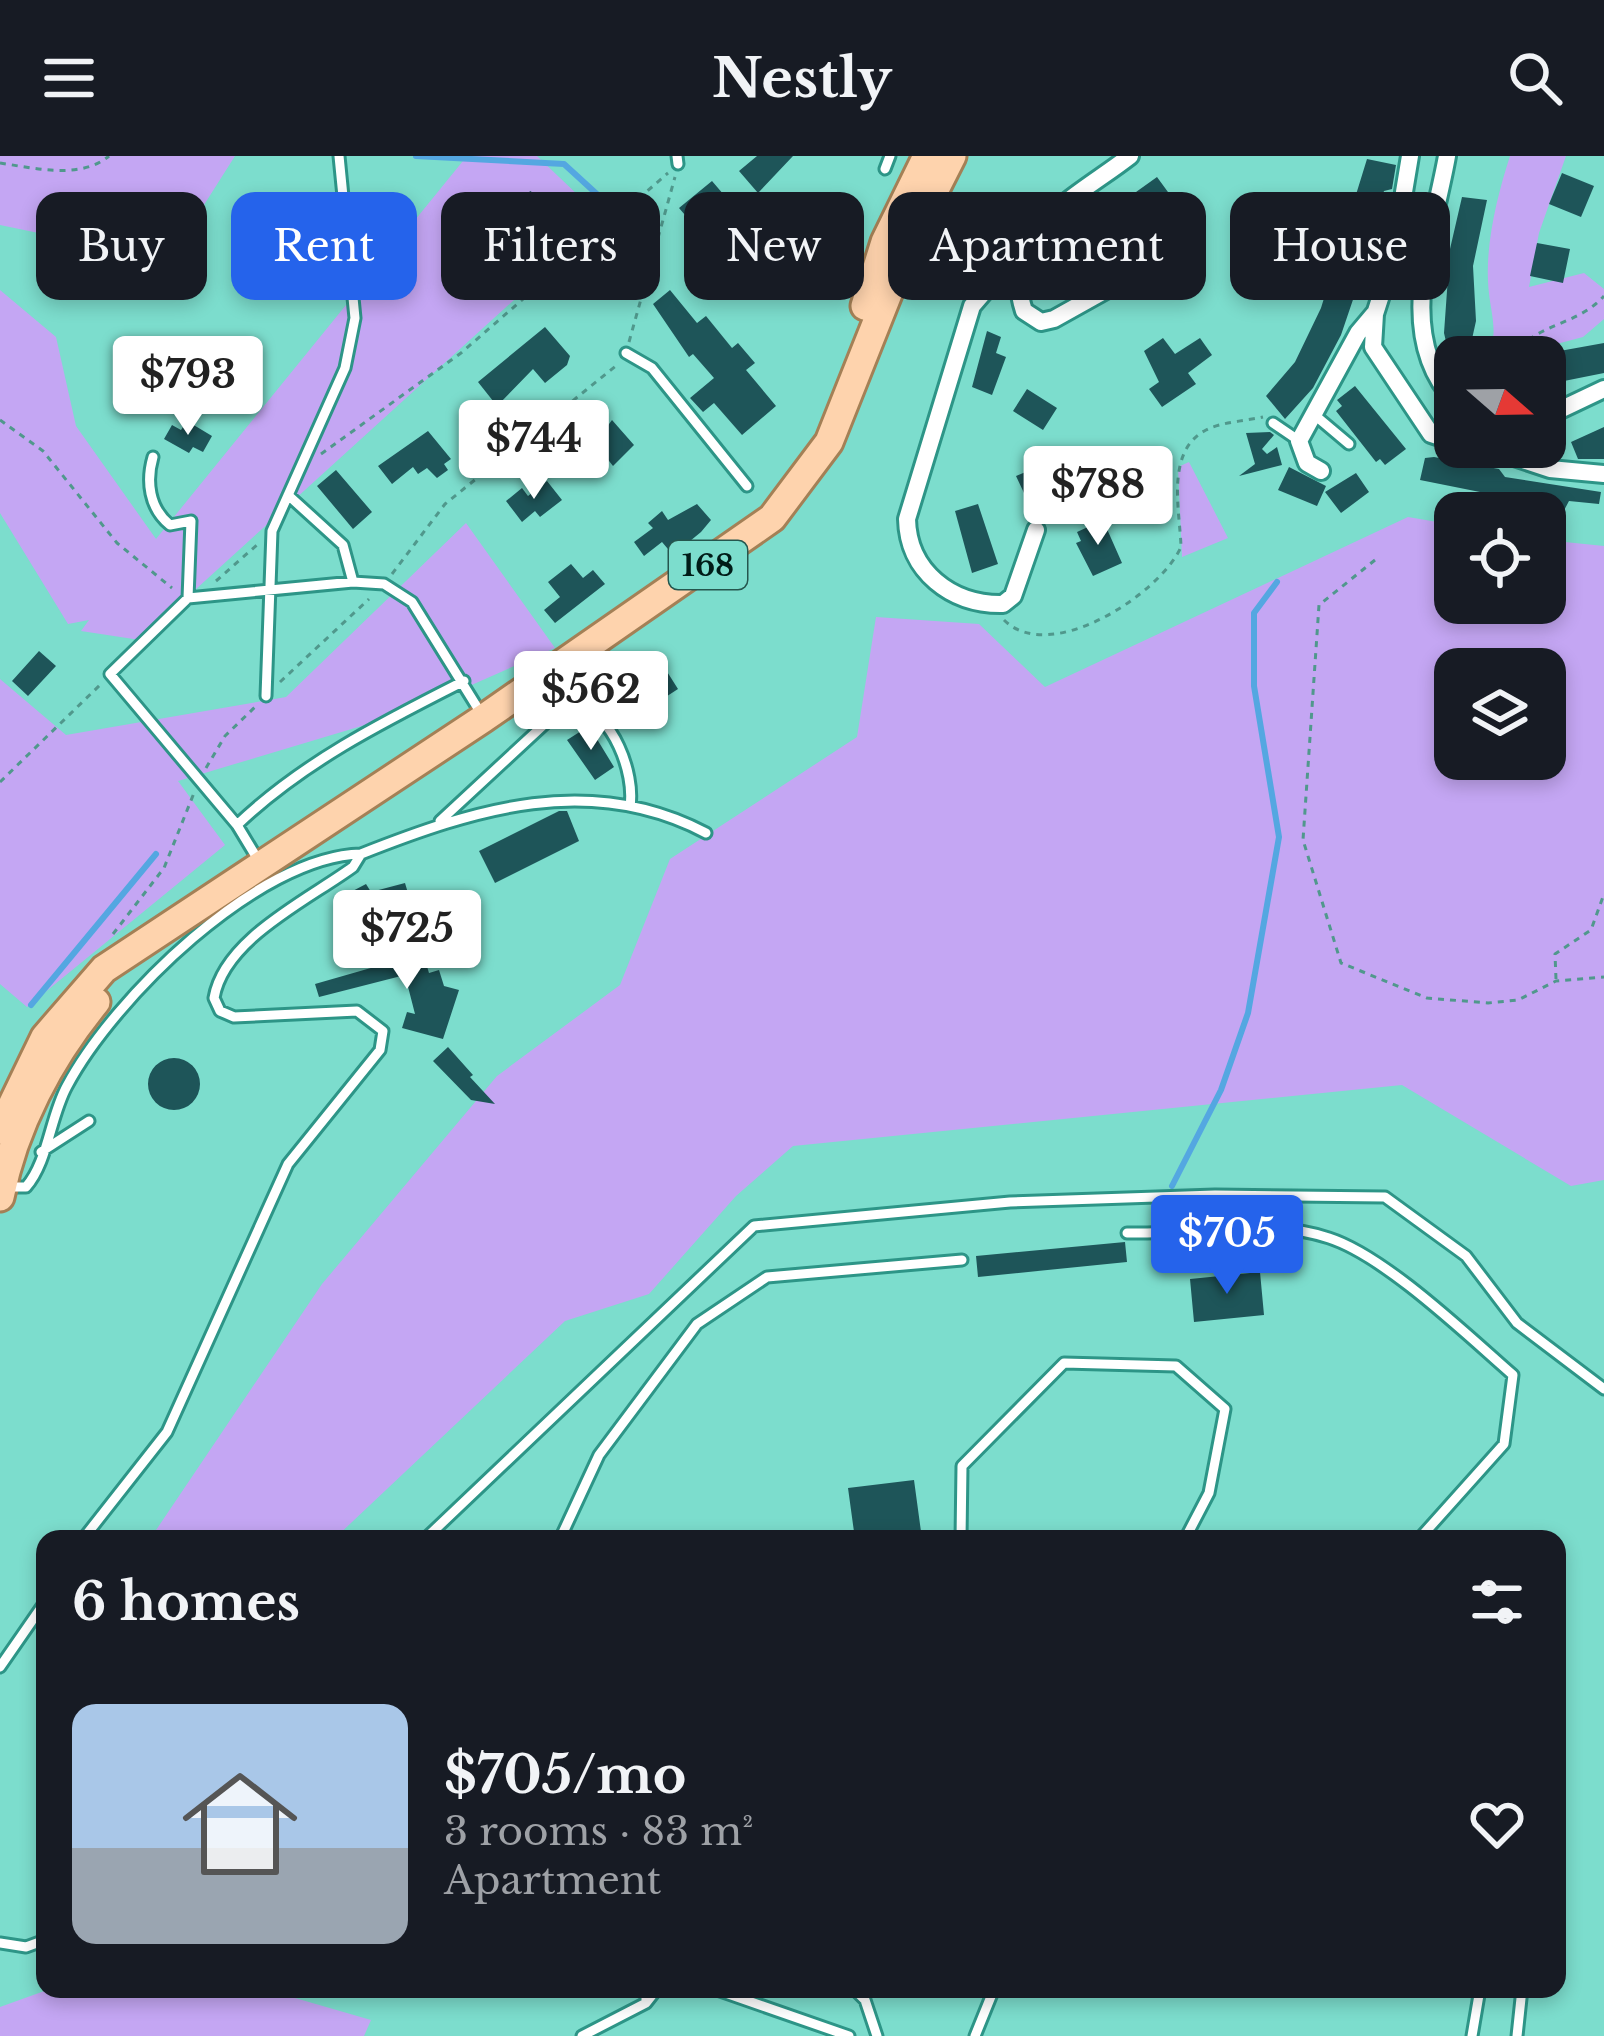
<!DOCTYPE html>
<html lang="en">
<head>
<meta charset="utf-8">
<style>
	:root { --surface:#171b24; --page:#20242c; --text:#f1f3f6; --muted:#9ea1a6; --accent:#2563eb }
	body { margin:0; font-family:"Libre Baskerville",serif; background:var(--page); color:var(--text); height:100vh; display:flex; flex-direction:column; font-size:45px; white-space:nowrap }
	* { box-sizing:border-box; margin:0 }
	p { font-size:39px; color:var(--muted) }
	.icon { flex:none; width:66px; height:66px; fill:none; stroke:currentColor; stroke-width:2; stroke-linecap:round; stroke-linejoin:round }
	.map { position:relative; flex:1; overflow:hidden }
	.sheet { position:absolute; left:36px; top:1374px; width:1530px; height:468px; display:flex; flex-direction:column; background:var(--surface); border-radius:24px; box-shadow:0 6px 18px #0003 }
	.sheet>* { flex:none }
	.hud { position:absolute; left:36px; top:36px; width:1533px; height:108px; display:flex; gap:24px }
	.needle { width:78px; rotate:110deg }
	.buttons { position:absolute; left:1434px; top:180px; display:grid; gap:24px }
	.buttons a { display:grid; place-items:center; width:132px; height:132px; border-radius:24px; background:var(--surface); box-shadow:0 6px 18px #0003; font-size:60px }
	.price { position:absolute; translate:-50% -102px; padding:0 27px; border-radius:12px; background:#fff; color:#222; font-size:39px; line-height:78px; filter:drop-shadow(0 3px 6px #0008) }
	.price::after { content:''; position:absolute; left:50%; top:72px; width:36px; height:27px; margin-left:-18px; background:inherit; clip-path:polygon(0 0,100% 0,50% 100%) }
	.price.on { background:var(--accent); color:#fff }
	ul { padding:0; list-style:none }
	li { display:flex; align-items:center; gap:36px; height:300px; padding:0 36px }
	li span { display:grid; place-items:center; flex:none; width:336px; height:240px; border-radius:24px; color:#555 }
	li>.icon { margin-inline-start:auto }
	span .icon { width:144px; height:144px; fill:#fffc; stroke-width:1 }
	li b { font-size:51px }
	h2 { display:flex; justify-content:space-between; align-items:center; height:144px; padding:0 36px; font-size:51px }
	.tag { padding:0 42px; border-radius:24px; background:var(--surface); box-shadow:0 6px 18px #0003; font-size:42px; line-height:108px }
	.tag.on { background:var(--accent); color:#fff }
	header { display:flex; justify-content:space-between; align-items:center; height:156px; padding:0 36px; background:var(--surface); font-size:54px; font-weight:700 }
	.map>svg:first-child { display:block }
	.green { fill:#c4a6f3; fill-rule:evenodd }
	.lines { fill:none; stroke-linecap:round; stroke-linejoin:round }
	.stream { stroke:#54a7e1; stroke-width:6 }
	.building { fill:#1e5559 }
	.service-casing { stroke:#2d9587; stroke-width:15 }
	.minor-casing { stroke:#2d9587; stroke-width:22 }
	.primary-casing { stroke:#a48056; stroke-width:33 }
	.path { stroke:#50988c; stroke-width:3; stroke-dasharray:6 6; stroke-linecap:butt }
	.service { stroke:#fff; stroke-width:9 }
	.minor { stroke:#fff; stroke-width:16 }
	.primary { stroke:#fed3ad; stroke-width:27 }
	.labels { text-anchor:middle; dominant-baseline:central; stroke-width:12; stroke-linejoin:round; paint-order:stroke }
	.shield { fill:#7cddcd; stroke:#25564e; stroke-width:3 }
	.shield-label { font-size:30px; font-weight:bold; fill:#001c18 }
</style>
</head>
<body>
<header><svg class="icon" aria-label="menu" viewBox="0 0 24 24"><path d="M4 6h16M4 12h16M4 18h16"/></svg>Nestly<svg class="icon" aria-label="search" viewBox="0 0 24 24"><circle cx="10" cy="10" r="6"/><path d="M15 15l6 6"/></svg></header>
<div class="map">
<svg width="1604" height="1880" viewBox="0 0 1604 1880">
	<rect width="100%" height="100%" fill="#7cddcd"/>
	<path class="green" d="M0,0H235L169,104L0,69Z
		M467,0H537L603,63L140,484L81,475L89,464L68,468L0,357V134L56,181L76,270L156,383Z
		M1510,0H1566L1539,77L1529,131L1584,117L1604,133V163L1583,181L1530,195L1531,201H1488C1500,173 1489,155 1488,125C1486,85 1498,37 1510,0Z
		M1189,306L1228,382L1182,401L1178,311Z
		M1408,361L1455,369V447H1545V384L1604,390V1024L1571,1030L1402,929L793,990L736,1040L649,1138L565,1165L334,1383H150L322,1128L497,920L620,829L670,703L857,581L876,461L979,468L1045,531ZM1455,513H1545V603H1455Z
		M466,367L555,492L415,554L178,625L225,689L27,851L0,828V523L66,579L286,541Z
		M50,1833H264L371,1864L364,1880H0V1851Z"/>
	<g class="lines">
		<path class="stream" d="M416,0L564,8L611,51
			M626,64L650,76
			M31,849L156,698
			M1172,1030L1221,934L1248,857L1279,681L1254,530V457L1277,426"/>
	</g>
	<path class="building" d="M757,0H793L758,37L739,15Z
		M1367,3L1396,9L1392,33L1384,35L1375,62L1379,67L1341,179L1313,232L1285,263L1266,240L1295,206L1321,152Z
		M1562,17L1594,30L1581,61L1549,48Z
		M1157,21L1176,47L1164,56L1169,64L1158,72L1169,92L1153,100L1147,89L1151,86L1122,46Z
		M712,25L724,39L691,66L679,52Z
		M530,35L550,46L509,117L489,106Z
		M1256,39L1288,44L1282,87L1239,81L1244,53L1253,55Z
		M1462,41L1487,44L1473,110L1476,165L1470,192L1447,190L1444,177L1450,93Z
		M1091,78L1107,102L1058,135L1042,111Z
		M1537,87L1570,93L1563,127L1530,120Z
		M670,134L697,167L706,160L732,192L738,187L755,207L746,214L776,250L742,279L714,247L703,256L690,242L714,222L693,198L689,201L653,148Z
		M545,171L570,200L567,209L545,227L533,213L497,250L478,226Z
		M987,175L1001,181L996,197L1006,201L992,239L972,231Z
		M1163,182L1175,198L1200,182L1212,199L1188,217L1196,228L1162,251L1149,233L1159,226L1144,195Z
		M1604,187V217L1559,226L1558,221L1548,223L1543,198Z
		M1355,230L1406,293L1385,309L1380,303L1376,306L1336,255L1342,250L1337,244Z
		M1027,233L1057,252L1043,274L1013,255Z
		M612,264L634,289L613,310L595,287Z
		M187,265L212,280L203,296L193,291L189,297L164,283L172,269L181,274Z
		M1604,271V303H1578L1571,286Z
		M428,275L451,303L444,308L448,314L437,322L427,312L418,318L413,311L392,328L378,310Z
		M1270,276L1274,279L1262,293L1267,298L1277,291L1282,309L1239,320L1255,308L1246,277Z
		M1064,300L1074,321L1082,318L1089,332L1057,347L1043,328L1024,337L1016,320Z
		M1434,301L1499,313L1505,321L1601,336L1599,348L1569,345L1561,360L1518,353L1520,344L1420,324L1425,302Z
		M1289,311L1326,330L1317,350L1278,334Z
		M336,314L372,356L353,373L317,330Z
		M1356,317L1369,336L1341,357L1325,336Z
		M547,325L562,344L540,361L535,355L522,366L506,345L522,332L528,340Z
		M697,348L711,364L701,376L673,399L662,386L644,400L634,386L653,372L648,367L662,355L668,364Z
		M978,348L998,408L972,417L955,355Z
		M1103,364L1122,407L1093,420L1076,387L1081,385L1077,376Z
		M571,408L583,422L593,414L605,428L555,467L544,454L560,441L548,426Z
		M39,495L56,510L28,540L12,525Z
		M659,503L678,533L621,570L606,546L650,517L646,512Z
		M589,570L614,611L595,624L567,584Z
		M559,655H567L579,685L495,727L479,695Z
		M405,727L413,754L385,762L353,784L339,759L354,750L347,738L366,728L371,736Z
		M423,797L429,817L439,814L444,830L459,834L443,883L402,872L407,856L415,858L405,819L319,841L315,828Z
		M448,891L473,919L470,921L495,948L471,944L433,905Z
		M148 928a26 26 0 1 1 52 0a26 26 0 1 1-52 0Z
		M1125,1086L1127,1106L978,1121L976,1100Z
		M1260,1116L1264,1159L1194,1166L1190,1123Z
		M914,1324L922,1383H855L848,1332Z"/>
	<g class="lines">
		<g class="service-casing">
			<path id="service" d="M677,0L678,8
				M885,13L890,0
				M626,197L652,212L747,330
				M1317,261L1349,288
				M1273,267L1298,284
				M153,301C146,325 149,352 170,369L191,365L188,442
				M288,339L343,389L353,426
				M266,540L272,375L345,212L355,162L339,0
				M440,665L563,551L577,548C613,558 635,617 630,650
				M237,669C303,606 383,566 464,525
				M361,698C475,653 590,616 706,677
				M260,707L237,669L110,518L188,442L353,426L384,428L412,446L482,559
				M41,996L89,965
				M5,1031H26C48,1006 50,961 67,930C113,843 258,700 361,698L353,711C308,744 224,783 214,842L220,855L234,861L357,855L383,875L380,894L288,1008L167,1276L83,1383
				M1127,1077C1192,1079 1266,1061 1329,1082C1385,1100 1467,1179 1513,1219L1504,1288L1419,1383
				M425,1383L754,1070L1010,1046L1215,1039L1385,1041L1466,1100L1517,1167L1604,1233
				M560,1383L599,1299L697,1168L767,1121L962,1104
				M961,1383L962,1310L1064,1207L1176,1210L1225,1253L1209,1337L1185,1383
				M0,1511L45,1446
				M1557,1634V1635
				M0,1787L26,1791L45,1784
				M714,1833L849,1880
				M854,1833L865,1844L877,1880
				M646,1847L657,1833
				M582,1880L646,1847V1833
				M975,1880L994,1833
				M1472,1880L1480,1833
				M1517,1880L1522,1833"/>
		</g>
		<g class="minor-casing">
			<path id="minor" d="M1130,0C1076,42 998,75 1024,155L1041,166L1054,163L1131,120L1174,106L1185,93
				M1410,0L1393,102L1375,158L1373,191L1431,278L1455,286
				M1447,0C1433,79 1393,180 1455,245
				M1017,126L991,128L972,150L907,363C908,415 951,449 1003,448L1013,440L1036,374
				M1545,261L1604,233
				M1484,291L1550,313L1604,318
				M1321,315L1307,307L1299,285L1358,177L1374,158"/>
		</g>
		<g class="primary-casing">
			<path id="primary" d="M865,150L885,86L927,0
				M0,974L45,881L104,813L484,562L772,362L829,286L909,85L952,0
				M0,1041C14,970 50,902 96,846"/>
		</g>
		<path class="path" d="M0,7C34,12 80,24 109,0
			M629,186L675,21
			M1512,201C1536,166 1576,171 1604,140
			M0,264L43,295L117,387L172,432
			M1554,294L1558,274
			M321,298L461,197L668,17
			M1375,404L1319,449L1303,684L1341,807L1427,842L1488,847L1518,844L1556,825L1604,821
			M392,418L445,348L617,209
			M216,425L258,388
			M1004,464C1050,510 1160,438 1181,391C1180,355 1165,295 1206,274C1221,266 1245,265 1263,261
			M280,526L369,443
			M206,612L225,580L256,550
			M0,626L102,527
			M113,778L164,712L194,637
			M1556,823L1555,798L1591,774L1604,738"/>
		<use href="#service" class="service"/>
		<use href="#minor" class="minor"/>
		<use href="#primary" class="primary"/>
	</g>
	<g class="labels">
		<rect class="shield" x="669" y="385" width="78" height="48" rx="9"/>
		<g class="shield-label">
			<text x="708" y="409">168</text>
		</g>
	</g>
</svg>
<div class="buttons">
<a><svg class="needle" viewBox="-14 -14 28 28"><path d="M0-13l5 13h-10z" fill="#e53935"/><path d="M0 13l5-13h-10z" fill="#9ea1a6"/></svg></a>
<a><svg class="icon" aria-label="locate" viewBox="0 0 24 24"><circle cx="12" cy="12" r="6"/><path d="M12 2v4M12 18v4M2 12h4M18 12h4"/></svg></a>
<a><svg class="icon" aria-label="layers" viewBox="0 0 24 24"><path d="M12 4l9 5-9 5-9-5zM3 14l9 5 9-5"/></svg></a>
</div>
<b class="price" style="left:188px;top:282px">$793</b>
<b class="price" style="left:534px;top:346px">$744</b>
<b class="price" style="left:1098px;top:392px">$788</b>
<b class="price" style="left:591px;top:597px">$562</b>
<b class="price" style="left:407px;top:836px">$725</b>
<b class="price on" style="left:1227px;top:1141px">$705</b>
<div class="hud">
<a class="tag">Buy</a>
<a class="tag on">Rent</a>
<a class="tag">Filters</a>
<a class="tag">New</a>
<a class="tag">Apartment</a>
<a class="tag">House</a>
</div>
<section class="sheet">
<h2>6 homes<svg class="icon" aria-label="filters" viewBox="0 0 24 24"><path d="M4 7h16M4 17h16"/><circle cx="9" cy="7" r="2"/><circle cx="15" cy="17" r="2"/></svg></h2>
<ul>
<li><span style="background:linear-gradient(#a9c7e8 60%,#9aa5b1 0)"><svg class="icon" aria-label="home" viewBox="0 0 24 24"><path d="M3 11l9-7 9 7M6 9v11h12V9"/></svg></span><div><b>$705/mo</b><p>3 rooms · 83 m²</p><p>Apartment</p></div><svg class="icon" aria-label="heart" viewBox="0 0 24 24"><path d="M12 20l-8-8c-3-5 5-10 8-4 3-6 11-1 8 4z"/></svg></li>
</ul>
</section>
</div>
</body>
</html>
